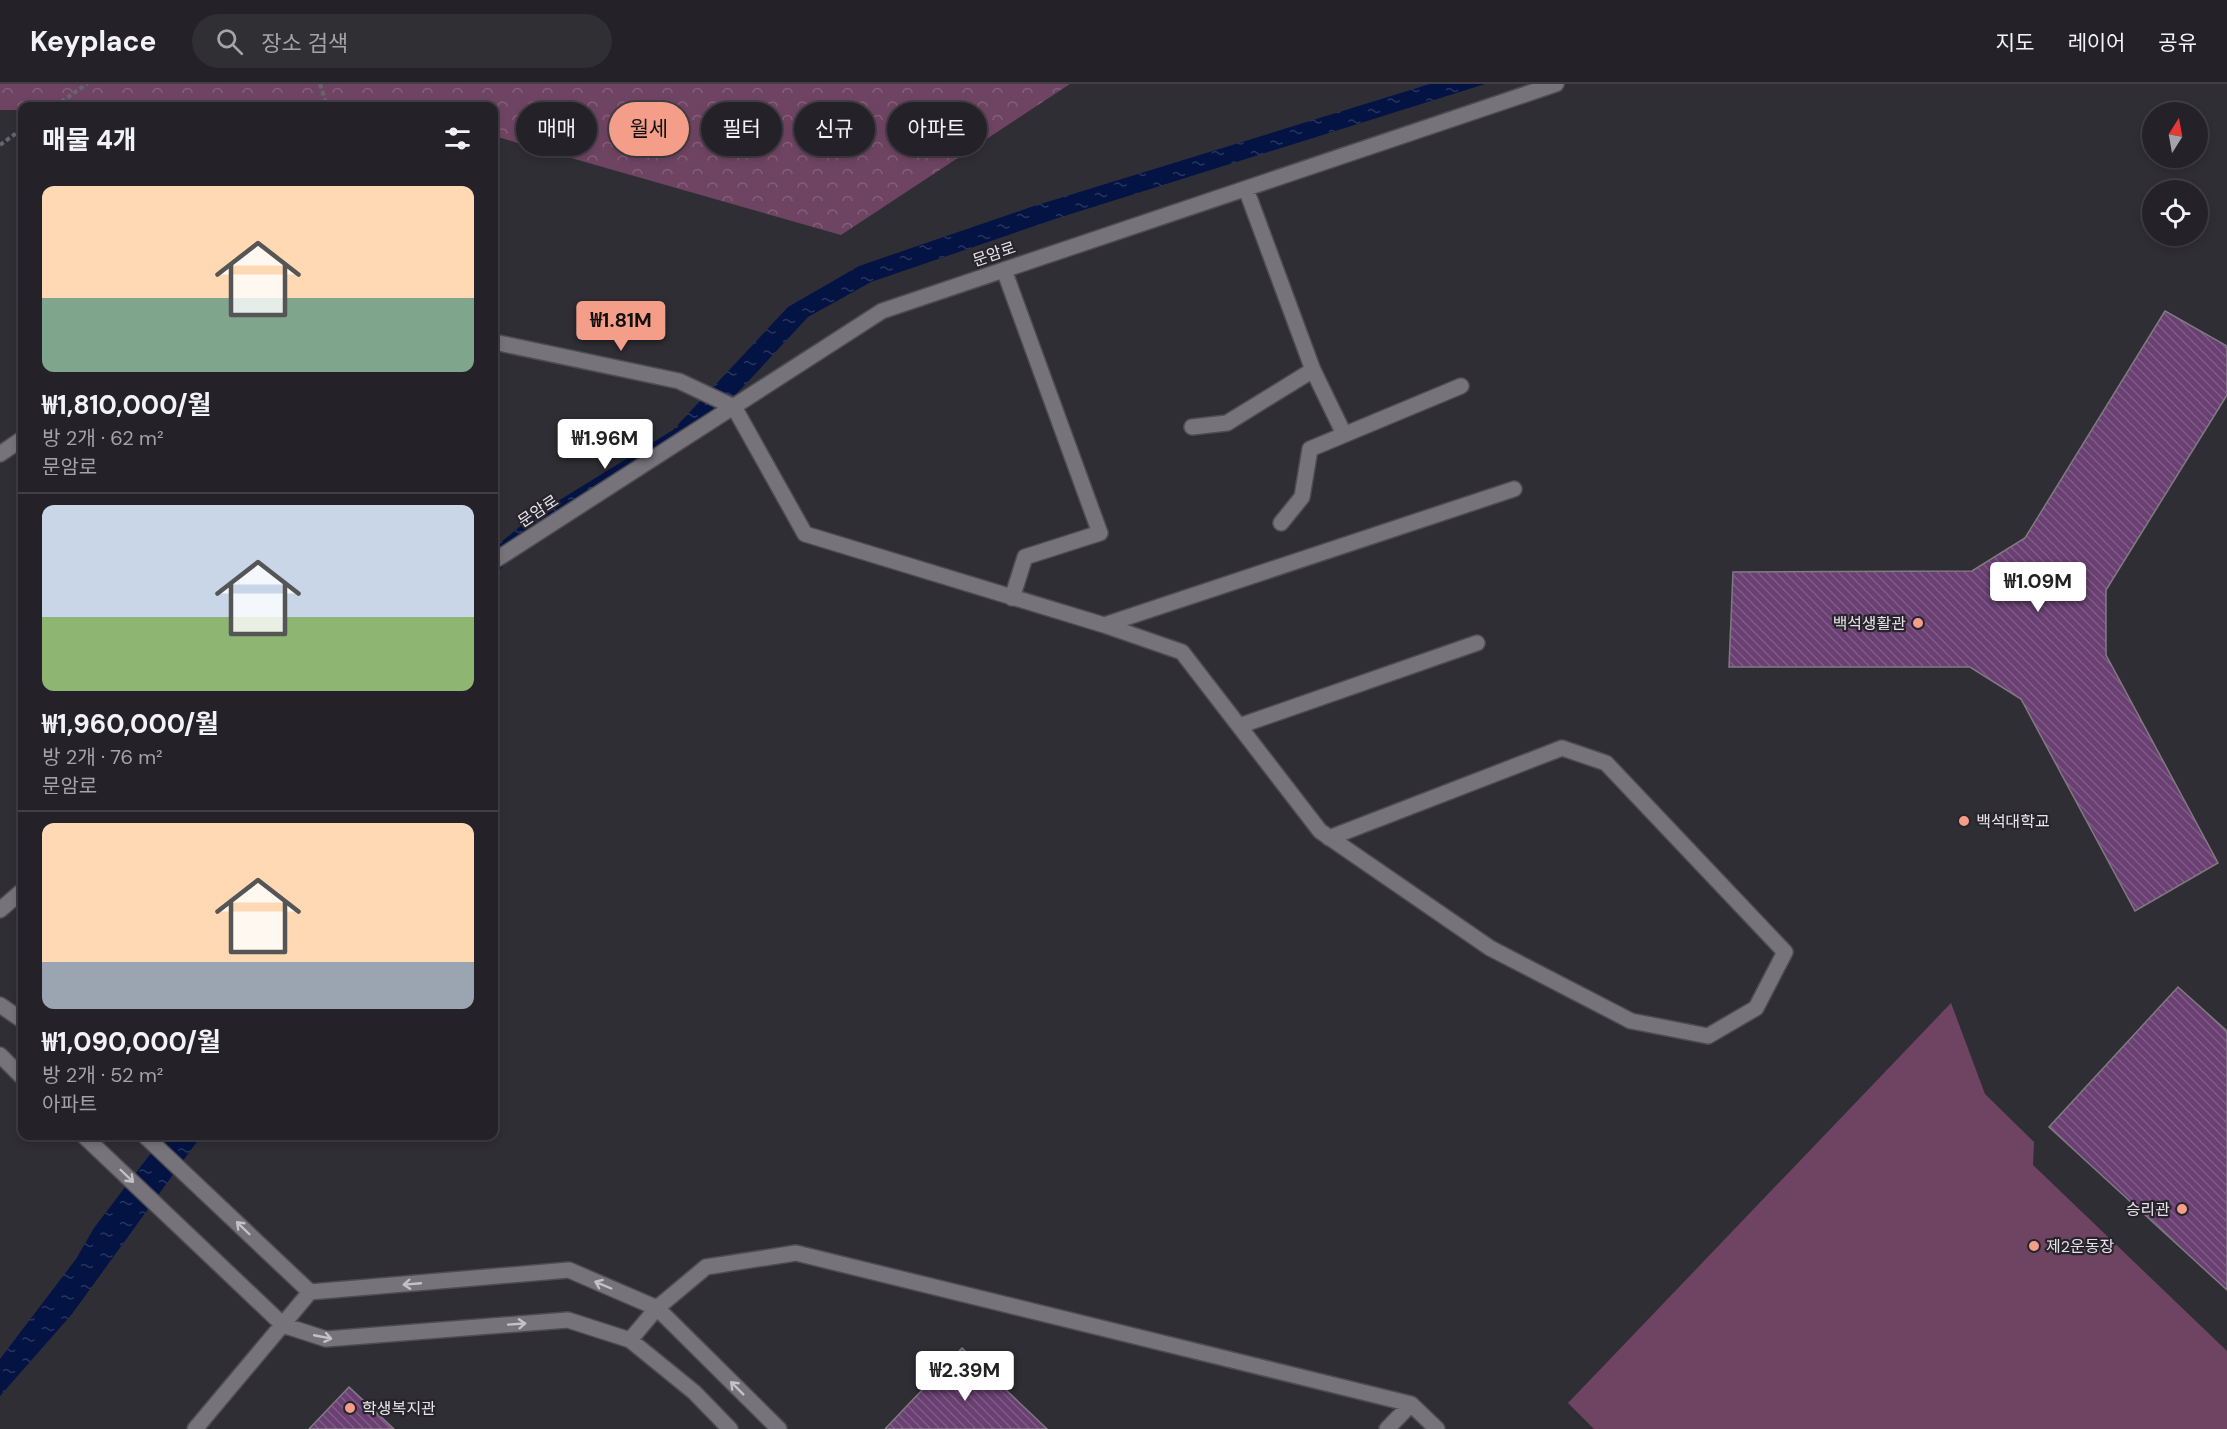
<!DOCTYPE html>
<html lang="ko">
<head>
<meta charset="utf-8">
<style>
	:root { --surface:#242228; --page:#302f34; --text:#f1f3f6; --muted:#a3a4a8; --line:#413f45; --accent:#f49e89 }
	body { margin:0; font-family:"DM Sans","Noto Sans KR",sans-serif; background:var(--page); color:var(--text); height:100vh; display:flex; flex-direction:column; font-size:22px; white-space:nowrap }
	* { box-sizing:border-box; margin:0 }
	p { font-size:20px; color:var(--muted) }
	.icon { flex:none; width:33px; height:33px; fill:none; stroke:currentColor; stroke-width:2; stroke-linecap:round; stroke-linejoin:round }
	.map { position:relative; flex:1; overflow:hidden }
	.details { position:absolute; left:18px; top:18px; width:480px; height:1038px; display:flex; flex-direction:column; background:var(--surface); border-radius:12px; box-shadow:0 3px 9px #0003,0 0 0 2px var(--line) }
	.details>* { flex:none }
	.guide { position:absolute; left:516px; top:18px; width:570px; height:54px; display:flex; gap:12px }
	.needle { width:39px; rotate:11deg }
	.controls { position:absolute; left:2142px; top:18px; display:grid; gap:12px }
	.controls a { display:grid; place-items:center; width:66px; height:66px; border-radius:50%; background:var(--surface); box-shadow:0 3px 9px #0003,0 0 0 2px var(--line); font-size:30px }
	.price { position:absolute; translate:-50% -51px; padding:0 14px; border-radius:6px; background:#fff; color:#222; font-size:20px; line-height:39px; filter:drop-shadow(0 2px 3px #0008) }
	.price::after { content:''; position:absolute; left:50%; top:36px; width:18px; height:14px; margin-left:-9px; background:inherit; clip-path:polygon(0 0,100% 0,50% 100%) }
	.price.selected { background:var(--accent); color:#111 }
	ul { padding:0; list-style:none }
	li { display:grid; align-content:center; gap:12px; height:318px; padding:0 24px }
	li+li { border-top:2px solid var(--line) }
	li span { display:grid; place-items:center; height:186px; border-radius:12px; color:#555 }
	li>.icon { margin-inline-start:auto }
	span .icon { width:108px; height:108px; fill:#fffc; stroke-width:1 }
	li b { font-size:26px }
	h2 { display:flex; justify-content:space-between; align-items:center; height:72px; padding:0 24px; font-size:26px }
	.pill { padding:0 21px; border-radius:27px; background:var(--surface); box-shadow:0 3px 9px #0003,0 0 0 2px var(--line); font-size:21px; line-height:54px }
	.pill.selected { background:var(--accent); color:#111 }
	header { display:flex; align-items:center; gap:36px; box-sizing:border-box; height:84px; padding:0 30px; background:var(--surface); border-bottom:2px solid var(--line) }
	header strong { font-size:28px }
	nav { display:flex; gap:33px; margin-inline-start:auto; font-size:21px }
	.search { width:420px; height:54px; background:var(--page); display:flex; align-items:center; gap:15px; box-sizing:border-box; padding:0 21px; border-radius:33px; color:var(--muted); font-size:22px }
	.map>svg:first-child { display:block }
	.forest { fill:url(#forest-crowns) }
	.green { fill:#6f4462 }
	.water { fill:url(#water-ripples) }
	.building { fill:url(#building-back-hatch); stroke:#807a81; stroke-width:1.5 }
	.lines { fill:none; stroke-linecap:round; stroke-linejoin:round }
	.minor-casing { stroke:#4e4c52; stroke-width:18 }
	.path { stroke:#67656c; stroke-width:4; stroke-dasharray:4.5 3; stroke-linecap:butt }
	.minor { stroke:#76737b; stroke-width:15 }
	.oneway { stroke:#c4c2c8 }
	.poi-dot { fill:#f49e89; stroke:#27242b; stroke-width:2 }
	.labels { text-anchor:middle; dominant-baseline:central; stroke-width:4.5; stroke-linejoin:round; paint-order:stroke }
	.street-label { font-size:16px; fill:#e6e4e9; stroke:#27242b }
	.poi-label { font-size:16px; fill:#e6e4e9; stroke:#27242b; text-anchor:start }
</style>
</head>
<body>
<header>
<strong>Keyplace</strong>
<div class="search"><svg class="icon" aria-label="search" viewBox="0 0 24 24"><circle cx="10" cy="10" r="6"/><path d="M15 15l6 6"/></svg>장소 검색</div>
<nav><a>지도</a><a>레이어</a><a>공유</a></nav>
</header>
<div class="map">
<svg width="2227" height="1345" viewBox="0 0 2227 1345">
	<defs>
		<pattern id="forest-crowns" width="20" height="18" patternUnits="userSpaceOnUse" patternTransform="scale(1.5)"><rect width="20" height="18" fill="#6f4462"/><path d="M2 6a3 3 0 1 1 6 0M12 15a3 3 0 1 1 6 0" fill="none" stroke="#845f78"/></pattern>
		<pattern id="water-ripples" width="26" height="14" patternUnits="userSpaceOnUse" patternTransform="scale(1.5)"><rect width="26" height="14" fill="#031344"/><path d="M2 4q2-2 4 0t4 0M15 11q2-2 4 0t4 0" fill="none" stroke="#28355f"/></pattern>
		<pattern id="building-back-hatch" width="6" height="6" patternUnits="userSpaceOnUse" patternTransform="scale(1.5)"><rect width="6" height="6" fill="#6a4073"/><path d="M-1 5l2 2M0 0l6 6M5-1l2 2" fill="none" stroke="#7f5b87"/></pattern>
	</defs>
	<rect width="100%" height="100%" fill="#302e35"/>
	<path class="forest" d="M0,0H1070L841,151L494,52V22H22V26H0Z"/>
	<path class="green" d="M1951,919L1985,1010L2034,1058L2033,1081L2227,1267V1345H1594L1568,1319Z"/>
	<path class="water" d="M1430,0H1485L1058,134L871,198L808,233L743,303L683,362L529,457L494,491V464L529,435L673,346L788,223L859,182L1034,122Z
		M164,1052H201L72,1230L0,1312V1275L76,1175L94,1144Z"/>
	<path class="building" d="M2165,227L2227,262V311L2106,506V571L2218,779L2135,827L2021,615L1970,583H1729L1733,488L1972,487L2025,454Z
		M2178,903L2227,947V1206L2049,1043Z
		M962,1264L1047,1345H885Z
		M349,1303L394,1345H309Z"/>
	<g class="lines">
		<g class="minor-casing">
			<path id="minor" d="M1246,105L1313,286L1344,350
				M1004,186L1100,449L1025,473L1012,514
				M494,258L679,297L734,323L805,450L1104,541L1182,568L1320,747L1490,864L1631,937L1708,952L1756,924L1785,868L1606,679L1562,664L1329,754
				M1192,343L1227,339L1313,286
				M0,370L22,355
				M1281,439L1302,413L1310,365L1461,302
				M494,477L882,227L1556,0
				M1104,541L1514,405
				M1239,642L1477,559
				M0,826L22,807
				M0,921L22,936
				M0,971L22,993
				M84,1052L283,1241L326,1255L568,1236L630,1256L694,1308L730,1345
				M145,1052L310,1208L569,1186L657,1224L779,1345
				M630,1256L657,1224L706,1183L796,1169L1411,1320L1437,1345
				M195,1345L310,1208
				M1387,1345L1411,1320"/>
		</g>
		<path class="path" d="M320,0L327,22
			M55,22L87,0
			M0,61L22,45"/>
		<use href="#minor" class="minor"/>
	</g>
	<defs><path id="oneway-shaft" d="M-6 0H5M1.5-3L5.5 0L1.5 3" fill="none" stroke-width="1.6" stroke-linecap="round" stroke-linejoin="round" transform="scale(1.5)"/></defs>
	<g class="oneway">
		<use href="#oneway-shaft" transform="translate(127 1092) rotate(44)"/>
		<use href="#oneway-shaft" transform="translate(243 1144) rotate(-136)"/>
		<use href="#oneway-shaft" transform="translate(412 1200) rotate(175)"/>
		<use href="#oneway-shaft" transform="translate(603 1201) rotate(-157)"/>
		<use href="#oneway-shaft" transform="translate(517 1240) rotate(-4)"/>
		<use href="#oneway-shaft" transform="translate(323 1253) rotate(11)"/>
		<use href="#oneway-shaft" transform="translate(737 1304) rotate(-135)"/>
	</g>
	<g class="poi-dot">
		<circle cx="1918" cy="539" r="6"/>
		<circle cx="1964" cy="737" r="6"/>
		<circle cx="2182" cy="1125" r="6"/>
		<circle cx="2034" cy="1162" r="6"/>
		<circle cx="350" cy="1324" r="6"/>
	</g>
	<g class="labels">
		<g class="street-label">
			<text transform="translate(994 170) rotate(-19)">문암로</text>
			<text transform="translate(538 427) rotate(-33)">문암로</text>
		</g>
		<g class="poi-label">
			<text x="1906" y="539" text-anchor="end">백석생활관</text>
			<text x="1976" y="737">백석대학교</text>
			<text x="2170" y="1125" text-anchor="end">승리관</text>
			<text x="2046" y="1162">제2운동장</text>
			<text x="362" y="1324">학생복지관</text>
		</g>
	</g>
</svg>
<div class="controls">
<a><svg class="needle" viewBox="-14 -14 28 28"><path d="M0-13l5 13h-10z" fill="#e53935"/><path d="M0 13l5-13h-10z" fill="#a3a4a8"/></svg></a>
<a><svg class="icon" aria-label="locate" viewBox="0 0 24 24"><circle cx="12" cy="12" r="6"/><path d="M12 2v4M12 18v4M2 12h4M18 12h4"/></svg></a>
</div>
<b class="price selected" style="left:621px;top:268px">₩1.81M</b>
<b class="price" style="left:605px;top:386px">₩1.96M</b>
<b class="price" style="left:2038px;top:529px">₩1.09M</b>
<b class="price" style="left:965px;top:1318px">₩2.39M</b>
<div class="guide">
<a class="pill">매매</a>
<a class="pill selected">월세</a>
<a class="pill">필터</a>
<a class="pill">신규</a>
<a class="pill">아파트</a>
</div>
<section class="details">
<h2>매물 4개<svg class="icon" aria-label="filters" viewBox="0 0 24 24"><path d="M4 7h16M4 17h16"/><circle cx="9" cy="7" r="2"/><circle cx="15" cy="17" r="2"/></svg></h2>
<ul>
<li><span style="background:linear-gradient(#ffd9b3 60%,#7fa58c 0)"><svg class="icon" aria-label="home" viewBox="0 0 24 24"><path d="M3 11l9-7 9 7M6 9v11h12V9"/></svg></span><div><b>₩1,810,000/월</b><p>방 2개 · 62 m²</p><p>문암로</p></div></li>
<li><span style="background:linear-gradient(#c9d6e8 60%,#8fb573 0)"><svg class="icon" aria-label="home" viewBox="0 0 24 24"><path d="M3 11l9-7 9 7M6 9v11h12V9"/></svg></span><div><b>₩1,960,000/월</b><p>방 2개 · 76 m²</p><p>문암로</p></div></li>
<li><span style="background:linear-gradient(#ffd9b3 75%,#9aa5b1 0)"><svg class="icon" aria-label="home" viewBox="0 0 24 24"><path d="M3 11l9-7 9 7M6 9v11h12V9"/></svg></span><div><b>₩1,090,000/월</b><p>방 2개 · 52 m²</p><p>아파트</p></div></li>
</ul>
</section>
</div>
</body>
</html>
